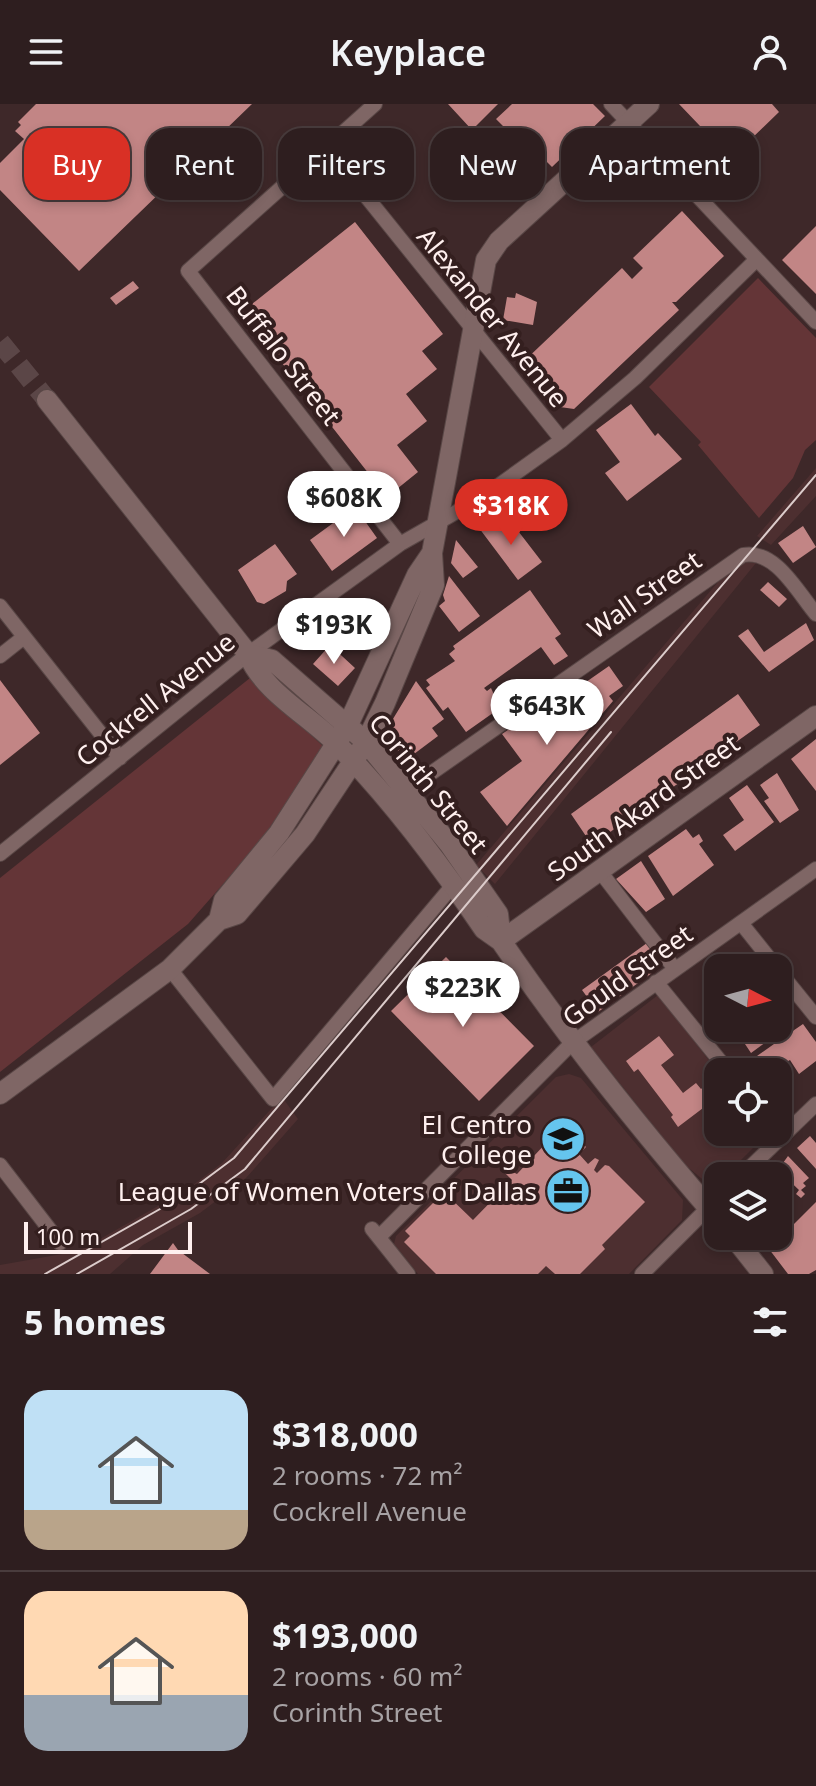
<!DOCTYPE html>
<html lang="en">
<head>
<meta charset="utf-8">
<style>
	:root { --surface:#2e1e1f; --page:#362728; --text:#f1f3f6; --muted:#a7a2a4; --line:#493c3d; --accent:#d93025 }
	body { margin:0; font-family:"Noto Sans",sans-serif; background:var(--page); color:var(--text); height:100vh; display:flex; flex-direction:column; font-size:30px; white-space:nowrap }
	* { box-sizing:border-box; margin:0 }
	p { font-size:26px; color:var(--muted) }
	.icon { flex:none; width:44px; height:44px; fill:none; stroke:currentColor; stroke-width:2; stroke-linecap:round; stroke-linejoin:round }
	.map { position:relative; height:1170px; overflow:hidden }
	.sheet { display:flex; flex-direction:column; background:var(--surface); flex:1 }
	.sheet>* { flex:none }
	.guide { position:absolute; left:24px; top:24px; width:768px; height:72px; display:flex; gap:16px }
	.needle { width:52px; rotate:96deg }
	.buttons { position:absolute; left:704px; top:850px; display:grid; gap:16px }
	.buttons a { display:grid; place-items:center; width:88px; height:88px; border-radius:16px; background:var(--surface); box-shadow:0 4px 12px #0003,0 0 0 2px var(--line); font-size:40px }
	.scale { position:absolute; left:24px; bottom:20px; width:168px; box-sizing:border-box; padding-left:8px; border:4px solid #fff0ef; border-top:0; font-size:22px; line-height:28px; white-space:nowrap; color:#fff0ef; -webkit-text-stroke:6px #341f1f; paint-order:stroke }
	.price { position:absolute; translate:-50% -68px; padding:0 18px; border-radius:28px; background:#fff; color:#222; font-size:26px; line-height:52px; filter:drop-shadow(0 2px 4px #0008) }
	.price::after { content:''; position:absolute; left:50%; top:48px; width:24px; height:18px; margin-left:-12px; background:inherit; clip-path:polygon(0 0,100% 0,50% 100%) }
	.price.current { background:var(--accent); color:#fff }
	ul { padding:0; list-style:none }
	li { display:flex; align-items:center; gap:24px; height:200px; padding:0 24px }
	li+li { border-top:2px solid var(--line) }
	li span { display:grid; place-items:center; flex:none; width:224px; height:160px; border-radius:24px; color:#555 }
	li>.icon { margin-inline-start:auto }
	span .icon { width:96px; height:96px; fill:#fffc; stroke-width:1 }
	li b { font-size:34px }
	h2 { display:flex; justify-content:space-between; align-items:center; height:96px; padding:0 24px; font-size:34px }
	.pill { padding:0 28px; border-radius:24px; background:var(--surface); box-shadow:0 4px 12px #0003,0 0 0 2px var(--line); font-size:28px; line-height:72px }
	.pill.current { background:var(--accent); color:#fff }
	header { display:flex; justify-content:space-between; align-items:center; height:104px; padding:0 24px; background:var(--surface); font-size:36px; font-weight:600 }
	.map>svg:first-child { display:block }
	.built { fill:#4d2f30 }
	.green { fill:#643537 }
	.building { fill:#c28585 }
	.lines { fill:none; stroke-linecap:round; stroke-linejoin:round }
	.secondary-tunnel { stroke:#5b4647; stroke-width:20; stroke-dasharray:20 10; stroke-linecap:butt }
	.minor-casing { stroke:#594746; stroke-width:16 }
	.secondary-casing { stroke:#594746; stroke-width:22 }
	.minor { stroke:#7f6665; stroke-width:14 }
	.secondary { stroke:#7f6665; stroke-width:20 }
	.tram { stroke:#dccccb; stroke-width:2 }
	.labels { text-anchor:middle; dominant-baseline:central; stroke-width:8; stroke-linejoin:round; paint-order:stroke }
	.street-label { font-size:26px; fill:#fff0ef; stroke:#341f1f }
	.poi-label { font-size:26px; fill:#fff0ef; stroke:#341f1f; text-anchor:end }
</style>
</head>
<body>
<header><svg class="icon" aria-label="menu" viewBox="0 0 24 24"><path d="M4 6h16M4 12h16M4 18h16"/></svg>Keyplace<svg class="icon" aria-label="person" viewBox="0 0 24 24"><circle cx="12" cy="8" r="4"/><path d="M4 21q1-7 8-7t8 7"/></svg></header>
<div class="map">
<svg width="816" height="1170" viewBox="0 0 816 1170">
	<rect width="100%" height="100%" fill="#3e2829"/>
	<path class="built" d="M816,364V392L771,441L757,432Z
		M736,457L756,459L495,780L476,761Z
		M658,891L718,968V1028L767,1030L725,1072H718L713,1084L684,1060L591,943Z
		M569,970L581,974L683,1096L682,1116L629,1170H418L394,1140L396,1132L556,973Z
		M282,993L298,1015L246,1074L200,1109L143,1141L110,1170H0V1161L79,1147L188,1085L222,1059Z"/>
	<path class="green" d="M758,174L816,234V336L805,346L793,374L759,414L698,341L701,338L649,283Z
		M250,574L325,644L259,739L188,820L0,968V774Z"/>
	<path class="building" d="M36,0H252L79,167L0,86V59L24,35L15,27L21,21L18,18Z
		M448,0H498L472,26Z
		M512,0H593L605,12L552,63L524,35L520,39L547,67L529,84L486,40L503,22L496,15Z
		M679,0H772L779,8L749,37L739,27L721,44Z
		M682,107L724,152L676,198H672L679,206L574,305L560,303L520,261L622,164L632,175L643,164L633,154Z
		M355,118L443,230L422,247L437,265L406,290L427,317L397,341L418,368L387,393L242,208Z
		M816,122V190L782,156Z
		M133,177L139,184L116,201L110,194Z
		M516,189L537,198L533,221L503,216L507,193L515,194Z
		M631,300L655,332L658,329L682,355L627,397L605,369L620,358L596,326Z
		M355,403L377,434L332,467L310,436Z
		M497,411L506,423L512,419L542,458L518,476L479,424Z
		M803,422L816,443L793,459L778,439Z
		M456,436L478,463L463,474L451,459Z
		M275,440L297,470L287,477L286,487L264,500L257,498L238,466Z
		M449,472L480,512L459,528L439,502L445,497L443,491Z
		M768,478L787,495L779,503L760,486Z
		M530,486L561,530L555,534L568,552L554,561L541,543L484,584L487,587L491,584L500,604L466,628L448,603L443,607L426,584L430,581L426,576L455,557L449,550L455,545L453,542Z
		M357,503L368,507L356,537L343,531L350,508Z
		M806,519L814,536L769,568L738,532L748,525L764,548Z
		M330,541L355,564L338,582L313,560Z
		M609,562L623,582L609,592L613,597L507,722L480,688L522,657L502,630L528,612L541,630L586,600L576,585Z
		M0,576L40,629L0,661Z
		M416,577L444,615L432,624L438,632L414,650L407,641L398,647L382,633Z
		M738,590L760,621L592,741L571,710Z
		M816,635V687L791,655Z
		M777,669L799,706L780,719L764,697L769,694L760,681Z
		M747,681L774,718L735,747L723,731L744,716L729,694Z
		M686,725L693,734L699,730L703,737L699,740L714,761L673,792L648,752Z
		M641,757L665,795L646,808L616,775Z
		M647,839L663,861L598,908L582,886Z
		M446,853L534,942L479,997L391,907Z
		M803,920L816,938V957L799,970L790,956L769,968L757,952L774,940L771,937L778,932L781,935Z
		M733,924H772L777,930L751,949L743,937L739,940L735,934L738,931Z
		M659,932L674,951L661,961L683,989L696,979L701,985L707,980L711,985L705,989L711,998L678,1023L671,1013L673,1011L638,965L634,968L626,957Z
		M564,1020L586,1043L579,1050L588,1060L595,1054L599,1056L594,1066L597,1069L605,1061L609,1062L645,1098L602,1141L605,1145L580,1170H555L546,1162L538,1170H436L404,1138L410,1132L405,1127L444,1088L473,1116L512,1076L505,1069L507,1065L517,1070Z
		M810,1032L816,1039V1065L797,1044Z
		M788,1052L809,1074L803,1079L806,1082L801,1086L805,1090L801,1094L796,1090L799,1086L778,1066Z
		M816,1098V1166L809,1170H788L769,1145Z
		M173,1139L178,1146L210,1170H150Z"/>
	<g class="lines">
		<path class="secondary-tunnel" d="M0,238L47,296"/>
		<g class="minor-casing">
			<path id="minor" d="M375,0L188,167L400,440
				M611,0L816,218
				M328,45L562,336
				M0,502L120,654
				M0,552L24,533
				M407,686L743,451C776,445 798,489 816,510
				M0,750L248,550L400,440L481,394L562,336L635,274L756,156
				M599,766L675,865
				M741,819L777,864
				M170,865L273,995L454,780
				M778,866L816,913
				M656,878L729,968
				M0,1061L60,1139
				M741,1072L816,1000
				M372,1125L408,1170
				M379,1133L572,939L816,765
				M642,1170L718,1094"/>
		</g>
		<g class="secondary-casing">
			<path id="secondary" d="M47,296L248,550C264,589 309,611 338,641C393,697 440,760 484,825L501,837C568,935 641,1026 718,1115
				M248,550L272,556L366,638L450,741L498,810L501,837
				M219,816L224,796L279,729L348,621L417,471L432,449
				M501,837L816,612
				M0,990L170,865L219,816L237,810L305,730L366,638L385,599L434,481L432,449L486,156L499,137L649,0
				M733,1132L763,1170"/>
		</g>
		<use href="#minor" class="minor"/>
		<use href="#secondary" class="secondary"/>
		<path class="tram" d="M45,1170L183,1092L234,1054L816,371
			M77,1170L191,1105L245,1065L611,628"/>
	</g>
	<defs>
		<g id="university-disc" transform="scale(2.3)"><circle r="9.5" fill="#65c5ee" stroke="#341f1f"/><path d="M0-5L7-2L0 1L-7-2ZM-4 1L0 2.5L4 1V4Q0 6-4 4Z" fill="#111"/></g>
		<g id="office-disc" transform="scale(2.3)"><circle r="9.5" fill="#65c5ee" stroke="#341f1f"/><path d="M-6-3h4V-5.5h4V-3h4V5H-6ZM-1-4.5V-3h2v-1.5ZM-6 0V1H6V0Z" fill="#111"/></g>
	</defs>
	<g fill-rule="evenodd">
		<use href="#university-disc" x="563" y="1035"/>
		<use href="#office-disc" x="568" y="1087"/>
	</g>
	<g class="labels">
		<g class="street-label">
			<text transform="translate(493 213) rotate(51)">Alexander Avenue</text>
			<text transform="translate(284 251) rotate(52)">Buffalo Street</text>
			<text transform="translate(644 490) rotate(-35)">Wall Street</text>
			<text transform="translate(155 595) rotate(-39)">Cockrell Avenue</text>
			<text transform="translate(429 679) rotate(51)">Corinth Street</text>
			<text transform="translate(643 703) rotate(-36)">South Akard Street</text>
			<text transform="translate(627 871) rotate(-36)">Gould Street</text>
		</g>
		<g class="poi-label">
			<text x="532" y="1020">El Centro<tspan x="532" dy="30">College</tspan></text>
			<text x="537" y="1087">League of Women Voters of Dallas</text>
		</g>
	</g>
</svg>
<div class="buttons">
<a><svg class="needle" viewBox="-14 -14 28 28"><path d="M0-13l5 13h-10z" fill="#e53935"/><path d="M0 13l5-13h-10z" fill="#a7a2a4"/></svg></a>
<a><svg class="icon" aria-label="locate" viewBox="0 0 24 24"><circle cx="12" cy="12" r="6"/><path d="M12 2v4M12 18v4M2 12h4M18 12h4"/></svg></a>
<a><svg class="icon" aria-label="layers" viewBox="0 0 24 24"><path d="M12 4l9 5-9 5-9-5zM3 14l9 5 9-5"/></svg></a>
</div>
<div class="scale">100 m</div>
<b class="price" style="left:344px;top:435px">$608K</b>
<b class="price current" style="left:511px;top:443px">$318K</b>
<b class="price" style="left:334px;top:562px">$193K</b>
<b class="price" style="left:547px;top:643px">$643K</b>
<b class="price" style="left:463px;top:925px">$223K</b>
<div class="guide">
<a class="pill current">Buy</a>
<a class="pill">Rent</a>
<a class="pill">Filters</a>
<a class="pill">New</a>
<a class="pill">Apartment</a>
</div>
</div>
<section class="sheet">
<h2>5 homes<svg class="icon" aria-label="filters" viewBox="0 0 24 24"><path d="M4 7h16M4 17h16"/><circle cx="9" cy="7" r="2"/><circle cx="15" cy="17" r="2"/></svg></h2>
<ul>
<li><span style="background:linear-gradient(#bfe0f5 75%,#b9a48a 0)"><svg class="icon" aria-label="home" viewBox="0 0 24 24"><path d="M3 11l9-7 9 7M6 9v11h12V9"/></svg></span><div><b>$318,000</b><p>2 rooms · 72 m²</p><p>Cockrell Avenue</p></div></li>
<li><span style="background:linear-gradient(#ffd9b3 65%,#9aa5b1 0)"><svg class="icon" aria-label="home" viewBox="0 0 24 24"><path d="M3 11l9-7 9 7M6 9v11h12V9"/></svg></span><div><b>$193,000</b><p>2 rooms · 60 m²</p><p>Corinth Street</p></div></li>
</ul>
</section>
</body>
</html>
